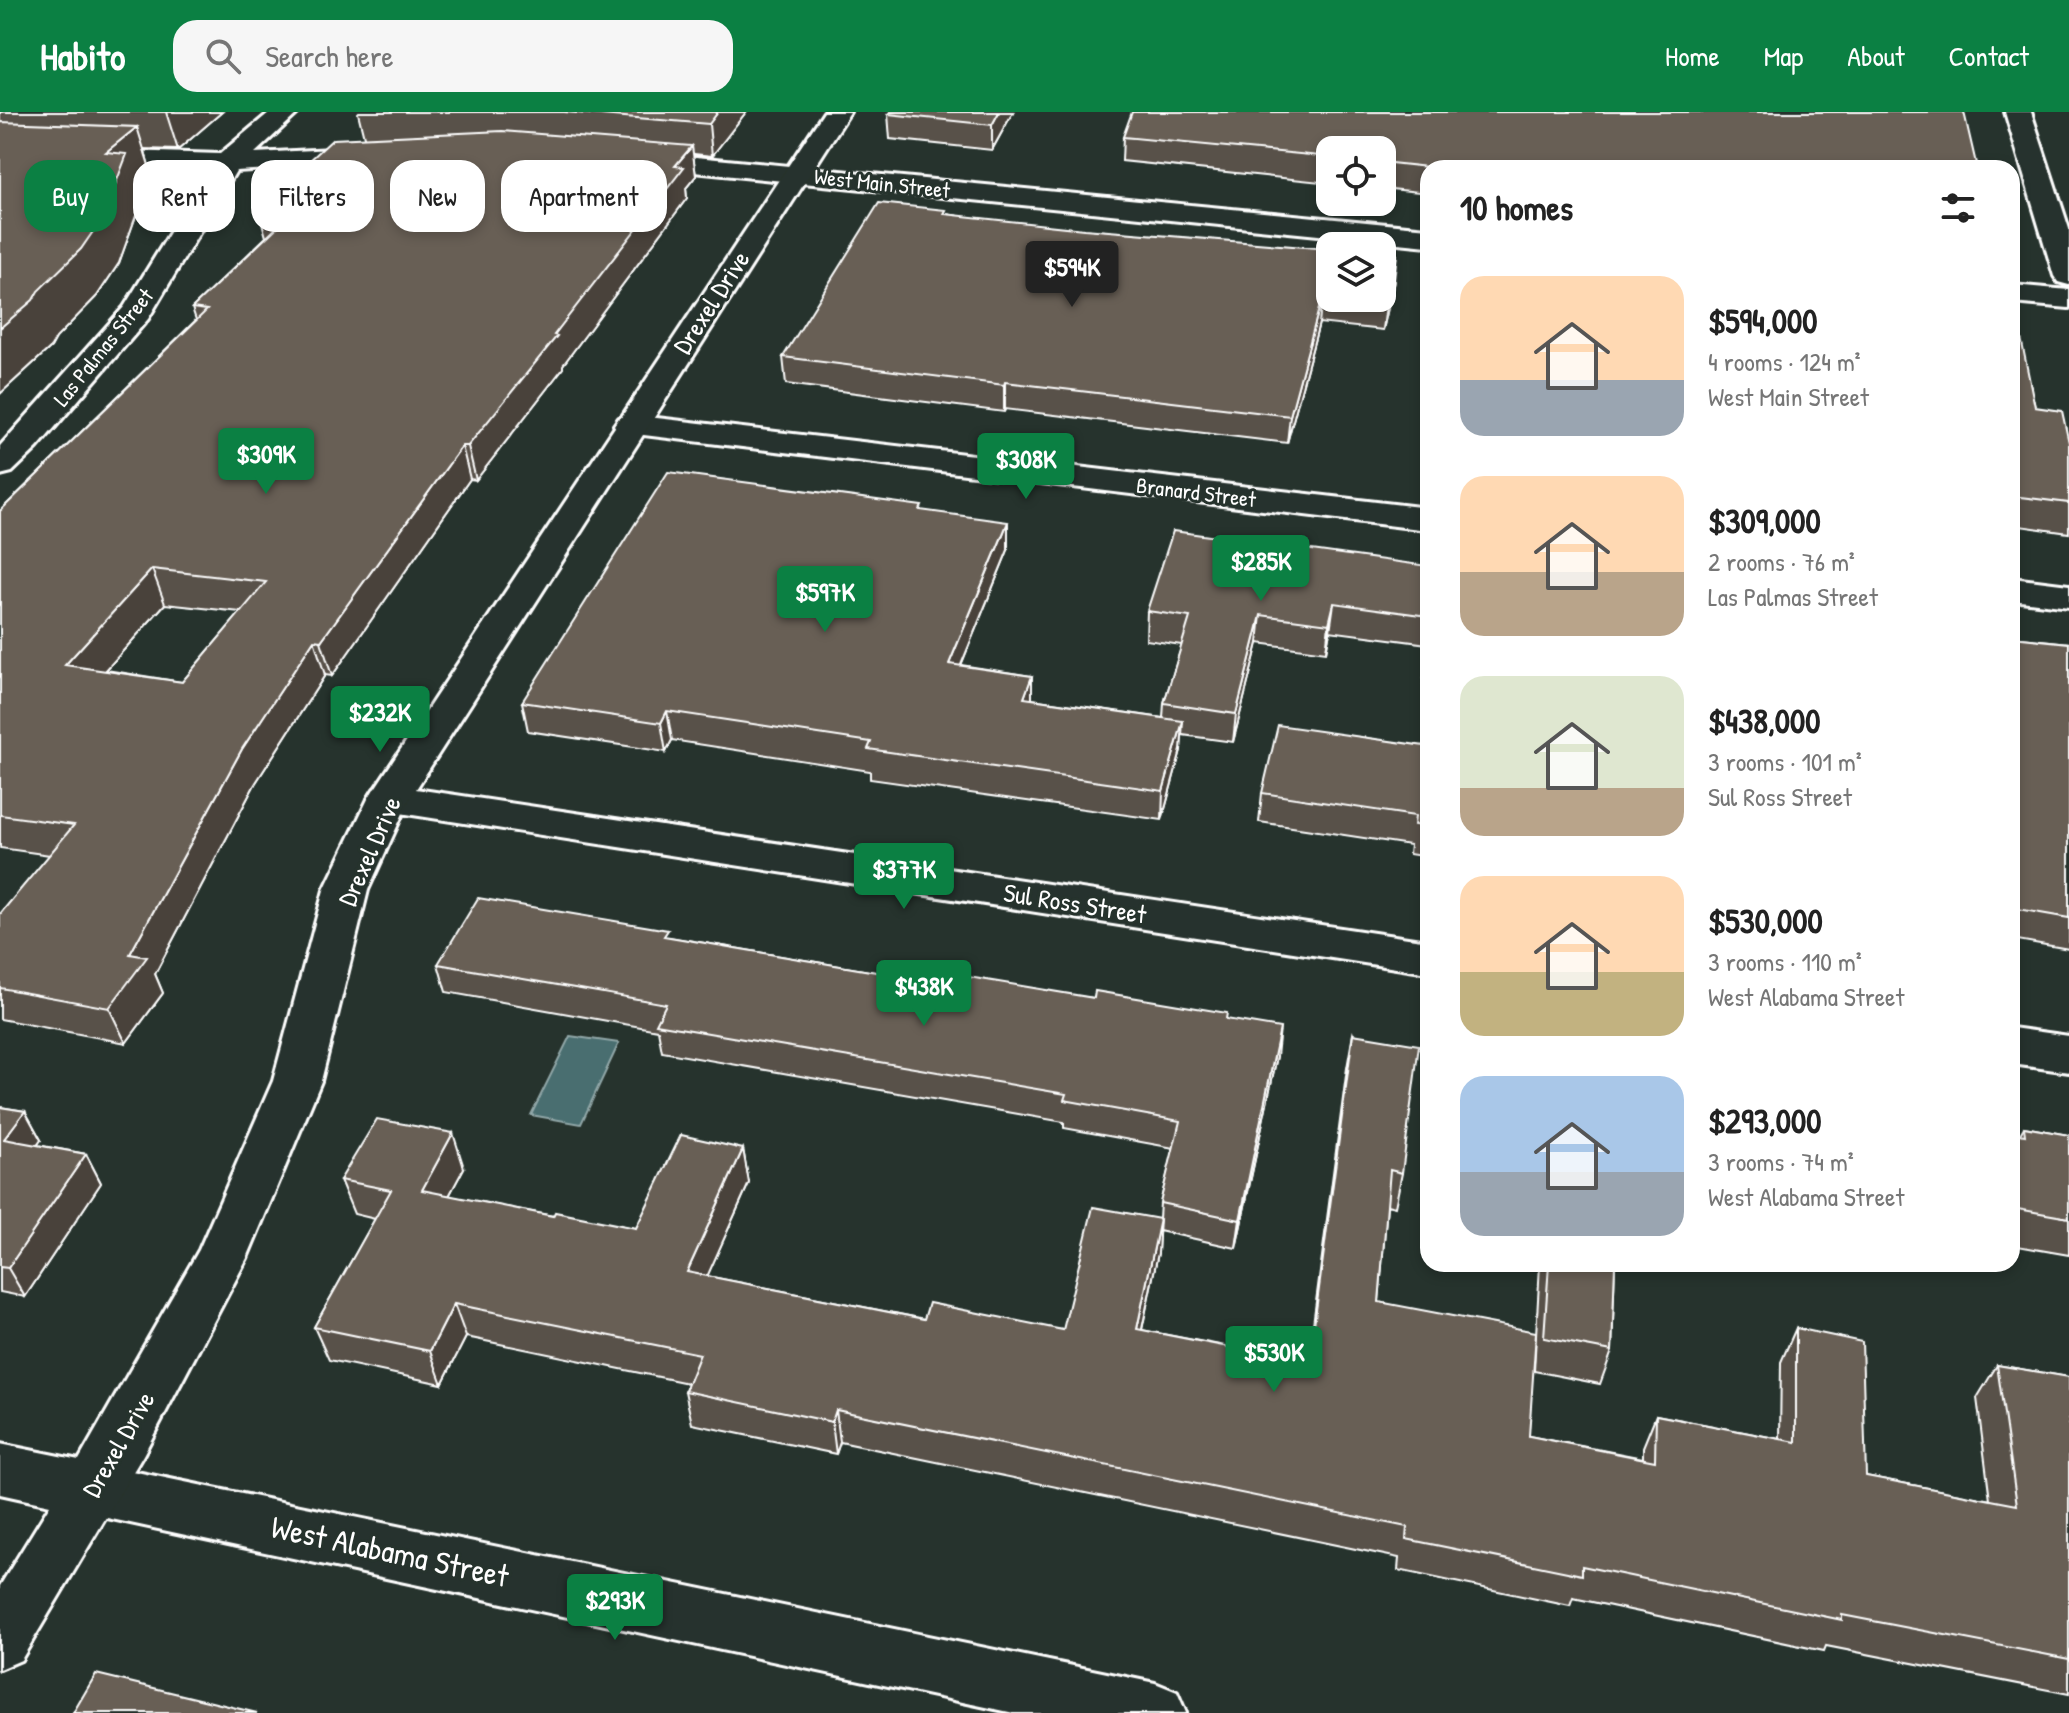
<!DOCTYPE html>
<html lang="en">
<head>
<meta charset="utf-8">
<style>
	:root { --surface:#fff; --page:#f6f6f6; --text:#222; --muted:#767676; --accent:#0b8043 }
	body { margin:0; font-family:"Patrick Hand",sans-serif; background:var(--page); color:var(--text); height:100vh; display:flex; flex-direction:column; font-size:30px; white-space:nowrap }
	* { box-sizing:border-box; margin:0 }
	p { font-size:26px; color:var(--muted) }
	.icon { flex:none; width:44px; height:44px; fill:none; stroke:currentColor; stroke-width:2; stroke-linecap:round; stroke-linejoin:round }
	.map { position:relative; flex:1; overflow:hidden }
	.details { position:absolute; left:1420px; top:48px; width:600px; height:1112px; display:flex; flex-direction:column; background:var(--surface); border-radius:24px; box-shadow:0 4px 12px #0003 }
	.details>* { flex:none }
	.banner { position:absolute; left:24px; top:48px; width:760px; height:72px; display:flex; gap:16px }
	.controls { position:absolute; left:1316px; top:24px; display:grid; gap:16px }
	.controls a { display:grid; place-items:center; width:80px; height:80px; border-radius:16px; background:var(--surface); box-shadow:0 4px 12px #0003; font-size:40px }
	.price { position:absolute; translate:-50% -68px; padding:0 18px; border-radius:8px; background:var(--accent); color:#fff; font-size:26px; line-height:52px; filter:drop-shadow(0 2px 4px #0008) }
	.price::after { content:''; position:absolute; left:50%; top:48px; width:24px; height:18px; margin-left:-12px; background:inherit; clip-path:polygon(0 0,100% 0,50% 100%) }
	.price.on { background:#222; color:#fff }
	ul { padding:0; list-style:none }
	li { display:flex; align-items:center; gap:24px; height:200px; padding:0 40px }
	li span { display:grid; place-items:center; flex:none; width:224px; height:160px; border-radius:24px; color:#555 }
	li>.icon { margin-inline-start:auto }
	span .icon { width:96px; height:96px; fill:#fffc; stroke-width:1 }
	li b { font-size:34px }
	h2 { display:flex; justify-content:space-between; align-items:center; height:96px; padding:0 40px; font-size:34px }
	.tag { padding:0 28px; border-radius:24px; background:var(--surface); box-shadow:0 4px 12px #0003; font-size:28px; line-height:72px }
	.tag.on { background:var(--accent); color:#fff }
	header { display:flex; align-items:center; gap:48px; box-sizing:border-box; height:112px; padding:0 40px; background:var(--accent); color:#fff }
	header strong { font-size:38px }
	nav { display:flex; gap:44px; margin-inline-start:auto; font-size:28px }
	.search { width:560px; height:72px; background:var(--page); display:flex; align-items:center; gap:20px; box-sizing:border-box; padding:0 28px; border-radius:24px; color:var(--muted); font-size:30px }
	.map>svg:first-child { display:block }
	.water { fill:#4a6e70; stroke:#92a8a9; stroke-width:2 }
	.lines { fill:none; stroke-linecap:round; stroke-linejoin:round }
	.minor-casing { stroke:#fff; stroke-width:6 }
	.tertiary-casing { stroke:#fff; stroke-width:6 }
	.minor { fill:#26332d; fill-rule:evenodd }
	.tertiary { fill:#26332d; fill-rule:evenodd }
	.wall { fill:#595148; stroke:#fff; stroke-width:2; fill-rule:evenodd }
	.shaded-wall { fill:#49423b; stroke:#fff; stroke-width:2 }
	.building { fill:#685e54; stroke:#fff; stroke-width:2; fill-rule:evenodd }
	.labels { text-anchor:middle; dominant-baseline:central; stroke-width:6; stroke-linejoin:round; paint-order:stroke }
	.far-street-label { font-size:22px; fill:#fff; stroke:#26332d }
	.street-label { font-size:26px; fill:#fff; stroke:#26332d }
	.near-street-label { font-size:32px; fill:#fff; stroke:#26332d }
</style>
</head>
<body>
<header>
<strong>Habito</strong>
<div class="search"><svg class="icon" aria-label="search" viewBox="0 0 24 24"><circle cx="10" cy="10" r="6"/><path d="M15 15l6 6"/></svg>Search here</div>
<nav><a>Home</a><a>Map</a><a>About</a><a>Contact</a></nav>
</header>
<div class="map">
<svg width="2069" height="1601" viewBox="0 0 2069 1601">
	<rect width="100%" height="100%" fill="#26332d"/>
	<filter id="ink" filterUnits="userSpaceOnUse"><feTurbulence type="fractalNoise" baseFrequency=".0125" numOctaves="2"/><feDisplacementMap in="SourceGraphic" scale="16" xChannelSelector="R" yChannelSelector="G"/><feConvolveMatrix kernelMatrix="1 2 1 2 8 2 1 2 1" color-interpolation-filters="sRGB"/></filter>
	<g filter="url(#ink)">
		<path class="water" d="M570,924L619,931L581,1012L531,1003Z"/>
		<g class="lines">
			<g class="minor-casing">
				<path id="minor" d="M270,0H299L255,41L373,35L383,37L387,43L383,49L373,51L236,59L148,207L37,336L12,360L0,363V334L124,195L208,59L0,51V35L220,42Z
					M2005,0H2031L2069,117V173L2058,170L2054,164Z
					M634,39L1428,116V134L624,53L620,47L624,41Z
					M2012,173L2069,178V196L2012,191Z
					M631,303L1428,396V418L619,320L614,313L619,306Z
					M2012,466L2069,473V495L2012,488Z
					M389,673L1428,829V861L374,697L368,687L374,677Z
					M2012,916L2069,924V960L2012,952Z
					M93,1351L1155,1571L1177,1580L1186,1601H1014L93,1403L73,1395L65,1377L73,1359Z"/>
			</g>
			<g class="tertiary-casing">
				<path id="tertiary" d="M824,0H850L409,688L368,778L321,969L247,1146L143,1343L21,1548L0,1557V1474L50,1393L0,1382V1332L79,1348L199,1138L273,969L324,778L368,687Z"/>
			</g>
			<use href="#minor" class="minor"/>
			<use href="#tertiary" class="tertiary"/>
		</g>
		<path class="wall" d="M0,0H222L178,38L144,37L151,60L137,72L142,87L119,151L97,184L56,226L51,235L0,282Z
			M359,0H746L712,44L693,42L696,64L686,76L687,86L563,253V256L476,368L470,367L332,564L325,563L255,672L155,862L163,881L126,931L0,907V802L50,743L0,736V399L196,208L192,196L266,125L258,96L364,25L358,1ZM165,492L241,500L182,570L106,558Z
			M1013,0L992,38L890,27L888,2Z
			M1123,25L1977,56H1428V81L1382,76V38H1330V71L1122,49Z
			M946,102L1394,169L1383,218L1319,211L1287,331L1005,297L1004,300L786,272L783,245Z
			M2012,205L2035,295L2069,331V421L2012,413Z
			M922,399L1008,438L961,553L1032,564V587L1163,606L1164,591L1182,533L1146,528L1147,499L1428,454V532L1330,519L1326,540L1258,531L1233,630L1182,623L1181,638L1162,708L870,667V659L672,628L666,640L528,619L522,590Z
			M2012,525L2069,531V837L2012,827Z
			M1428,537V572H1423Z
			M1428,602V745L1409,742L1410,733L1259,710L1262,681L1424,634Z
			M669,825L905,865L1094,886L1227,907L1277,944L1236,1136L1159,1119L1158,1141L1142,1218L1308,1250L1347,956L1353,922L1402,1061L1395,1095L1387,1093L1379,1190L1529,1324L1643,1346V1335L1656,1303L1780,1327L1781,1250L1796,1216L1866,1364L1990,1388L1977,1286L1997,1253L2069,1265V1582L1826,1534L1824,1539L1573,1486L1570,1494L1398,1458L1399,1446L840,1330L836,1342L692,1312L685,1279L688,1271L466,1225L442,1272L329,1248L314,1215L375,1107L354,1102L340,1068L464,1056L449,1084L553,1104L636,1116L743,1037L749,1071L707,1164L924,1207L1063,1218L1159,1107L1160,1091L1174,1036L1064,1016V1010L662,940L658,918L446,880L438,852Z
			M0,995L25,999L41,1028L37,1033L86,1042L101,1071L25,1185L0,1180Z
			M2024,1015L2069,1023V1143L2012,1133V1021L2020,1022Z
			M1540,1152H1615L1612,1239L1600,1272L1534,1259Z"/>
		<path class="shaded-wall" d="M166,0H222L178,38Z
			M718,0H746L712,44L709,12Z
			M999,0H1013L992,38V13Z
			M137,15L151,60L137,72L142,87L119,151L97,184L56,226L51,235L0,282V216L106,40Z
			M692,34L696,64L686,76L687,86L563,253V256L476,368L468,334L554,223L675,54Z
			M1397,143L1394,169L1383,218L1386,192Z
			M1322,185L1319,211L1287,331L1290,304Z
			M1005,270V297L1004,300V273Z
			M462,334L470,367L332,564L321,529Z
			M1008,410V438L950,580L949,552Z
			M152,457L165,492L80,587L65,553Z
			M1334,491L1330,519L1326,540L1329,512Z
			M1261,503L1258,531L1233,630L1236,602Z
			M314,528L325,563L255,672L155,862L163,881L126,931L109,896L130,842L242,637Z
			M1032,564V592L1024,586Z
			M667,599L672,628L666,640L661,611Z
			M1183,609L1181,638L1162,708L1163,679Z
			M1280,916L1277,944L1236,1136L1240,1108Z
			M25,999L41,1028L21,1056L4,1027Z
			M453,1021L464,1056L434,1112L422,1078Z
			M743,1037L749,1071L694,1194L687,1160Z
			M86,1042L101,1071L25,1185L8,1156Z
			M1160,1107L1158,1141L1135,1250L1137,1217Z
			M454,1192L466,1225L442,1272L430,1239Z
			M836,1298L840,1330L836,1342L832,1310Z"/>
		<path class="building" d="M564,0H718L709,12Z
			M890,0H999L992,13L888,2Z
			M1132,0H1964L1977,56H1437L1382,50V38H1330V45L1123,25Z
			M0,10L137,15L106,40L127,42L103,105L81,137L38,179L33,188L0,216Z
			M502,19L692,34L675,54L684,55L554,223L557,224L468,334H462L321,529L314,528L242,637L130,842L147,845L109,896L0,876V802L74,713L0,703V399L207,198L192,196L293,100L258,96L333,27ZM152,457L266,470L182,570L65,553Z
			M879,91L946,98L944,102L1084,117L1330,137V186L1322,185L1290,304L1005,270L1004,273L783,245Z
			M1382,142L1397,143L1386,192L1333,186H1382Z
			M2012,205L2017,206L2035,295L2062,299L2069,331V391L2012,384Z
			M668,360L922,394L920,398L1008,410L949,552L1032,564L1024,586L1183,609L1163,679L868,637L871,630L667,599L661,611L522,590Z
			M1173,419L1428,454V504L1334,491L1329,512L1261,503L1236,602L1164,591L1190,505L1147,499Z
			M2012,525L2069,531V806L2012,796Z
			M1428,611V715L1414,713L1415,704L1262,681L1278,613L1425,634Z
			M478,786L668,818L664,824L905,865L909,855L1094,886L1095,879L1227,901L1226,907L1280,916L1240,1108L1160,1091L1180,1009L1064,988L1066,982L656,912L666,892L438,852Z
			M1353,922L1419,933L1402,1061L1390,1058L1379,1190L1536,1220L1529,1324L1655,1349L1656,1303L1796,1330V1216L1862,1230L1866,1364L2017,1393L1997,1253L2069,1265V1547L1842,1503V1508L1582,1454V1463L1406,1427L1407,1415L836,1298L832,1310L685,1279L700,1242L454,1192L430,1239L314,1215L391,1078L340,1068L377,1007L453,1021L422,1078L553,1104L555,1100L636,1116L681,1023L743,1037L687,1160L924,1207L929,1191L1063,1218L1093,1095L1160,1107L1137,1217L1309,1251Z
			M0,995L25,999L4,1027L86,1042L8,1156L0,1155Z
			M2024,1015L2069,1023V1106L2012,1096V1021L2025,1023Z
			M1549,1152H1615L1612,1239L1544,1226Z
			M96,1562L257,1601H73Z"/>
	</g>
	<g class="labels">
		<g class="far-street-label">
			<text transform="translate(882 71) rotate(6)">West Main Street</text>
			<text transform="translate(103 235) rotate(-51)">Las Palmas Street</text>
			<text transform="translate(1196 380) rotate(7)">Branard Street</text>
		</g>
		<g class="street-label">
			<text transform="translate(711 190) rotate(-57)">Drexel Drive</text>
			<text transform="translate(369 739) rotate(-66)">Drexel Drive</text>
			<text transform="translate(1075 791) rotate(9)">Sul Ross Street</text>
			<text transform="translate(118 1332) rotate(-60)">Drexel Drive</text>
		</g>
		<g class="near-street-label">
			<text transform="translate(390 1439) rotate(12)">West Alabama Street</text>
		</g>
	</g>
</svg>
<div class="controls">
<a><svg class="icon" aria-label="locate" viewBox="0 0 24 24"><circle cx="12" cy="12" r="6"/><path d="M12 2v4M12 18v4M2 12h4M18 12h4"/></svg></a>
<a><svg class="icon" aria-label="layers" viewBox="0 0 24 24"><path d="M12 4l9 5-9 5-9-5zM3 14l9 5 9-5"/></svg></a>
</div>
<b class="price on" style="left:1072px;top:197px">$594K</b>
<b class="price" style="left:266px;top:384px">$309K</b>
<b class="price" style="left:1026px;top:389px">$308K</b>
<b class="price" style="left:1261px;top:491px">$285K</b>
<b class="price" style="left:825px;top:522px">$597K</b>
<b class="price" style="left:380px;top:642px">$232K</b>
<b class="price" style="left:904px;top:799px">$377K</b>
<b class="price" style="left:924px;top:916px">$438K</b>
<b class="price" style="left:1274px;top:1282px">$530K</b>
<b class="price" style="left:615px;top:1530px">$293K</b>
<div class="banner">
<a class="tag on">Buy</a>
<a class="tag">Rent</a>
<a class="tag">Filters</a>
<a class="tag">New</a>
<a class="tag">Apartment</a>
</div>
<section class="details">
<h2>10 homes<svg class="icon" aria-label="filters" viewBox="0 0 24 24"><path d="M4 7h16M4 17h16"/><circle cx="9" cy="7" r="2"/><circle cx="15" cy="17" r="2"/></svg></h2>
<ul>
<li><span style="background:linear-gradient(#ffd9b3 65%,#9aa5b1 0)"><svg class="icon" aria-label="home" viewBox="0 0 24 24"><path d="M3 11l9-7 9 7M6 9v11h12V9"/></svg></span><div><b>$594,000</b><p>4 rooms · 124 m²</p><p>West Main Street</p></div></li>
<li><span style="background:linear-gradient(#ffd9b3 60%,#b9a48a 0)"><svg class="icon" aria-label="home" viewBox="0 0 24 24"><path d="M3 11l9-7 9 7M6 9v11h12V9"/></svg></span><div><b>$309,000</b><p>2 rooms · 76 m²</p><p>Las Palmas Street</p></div></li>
<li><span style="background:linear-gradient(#dfe7d0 70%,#b9a48a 0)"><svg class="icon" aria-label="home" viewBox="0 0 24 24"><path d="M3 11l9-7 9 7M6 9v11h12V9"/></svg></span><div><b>$438,000</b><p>3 rooms · 101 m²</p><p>Sul Ross Street</p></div></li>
<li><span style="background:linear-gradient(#ffd9b3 60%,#c2b280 0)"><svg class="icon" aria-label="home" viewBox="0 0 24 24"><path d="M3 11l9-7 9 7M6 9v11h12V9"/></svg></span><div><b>$530,000</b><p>3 rooms · 110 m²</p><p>West Alabama Street</p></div></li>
<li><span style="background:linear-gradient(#a9c7e8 60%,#9aa5b1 0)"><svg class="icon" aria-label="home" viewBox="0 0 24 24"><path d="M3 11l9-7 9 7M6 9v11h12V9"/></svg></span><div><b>$293,000</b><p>3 rooms · 74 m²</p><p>West Alabama Street</p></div></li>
</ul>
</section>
</div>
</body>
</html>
